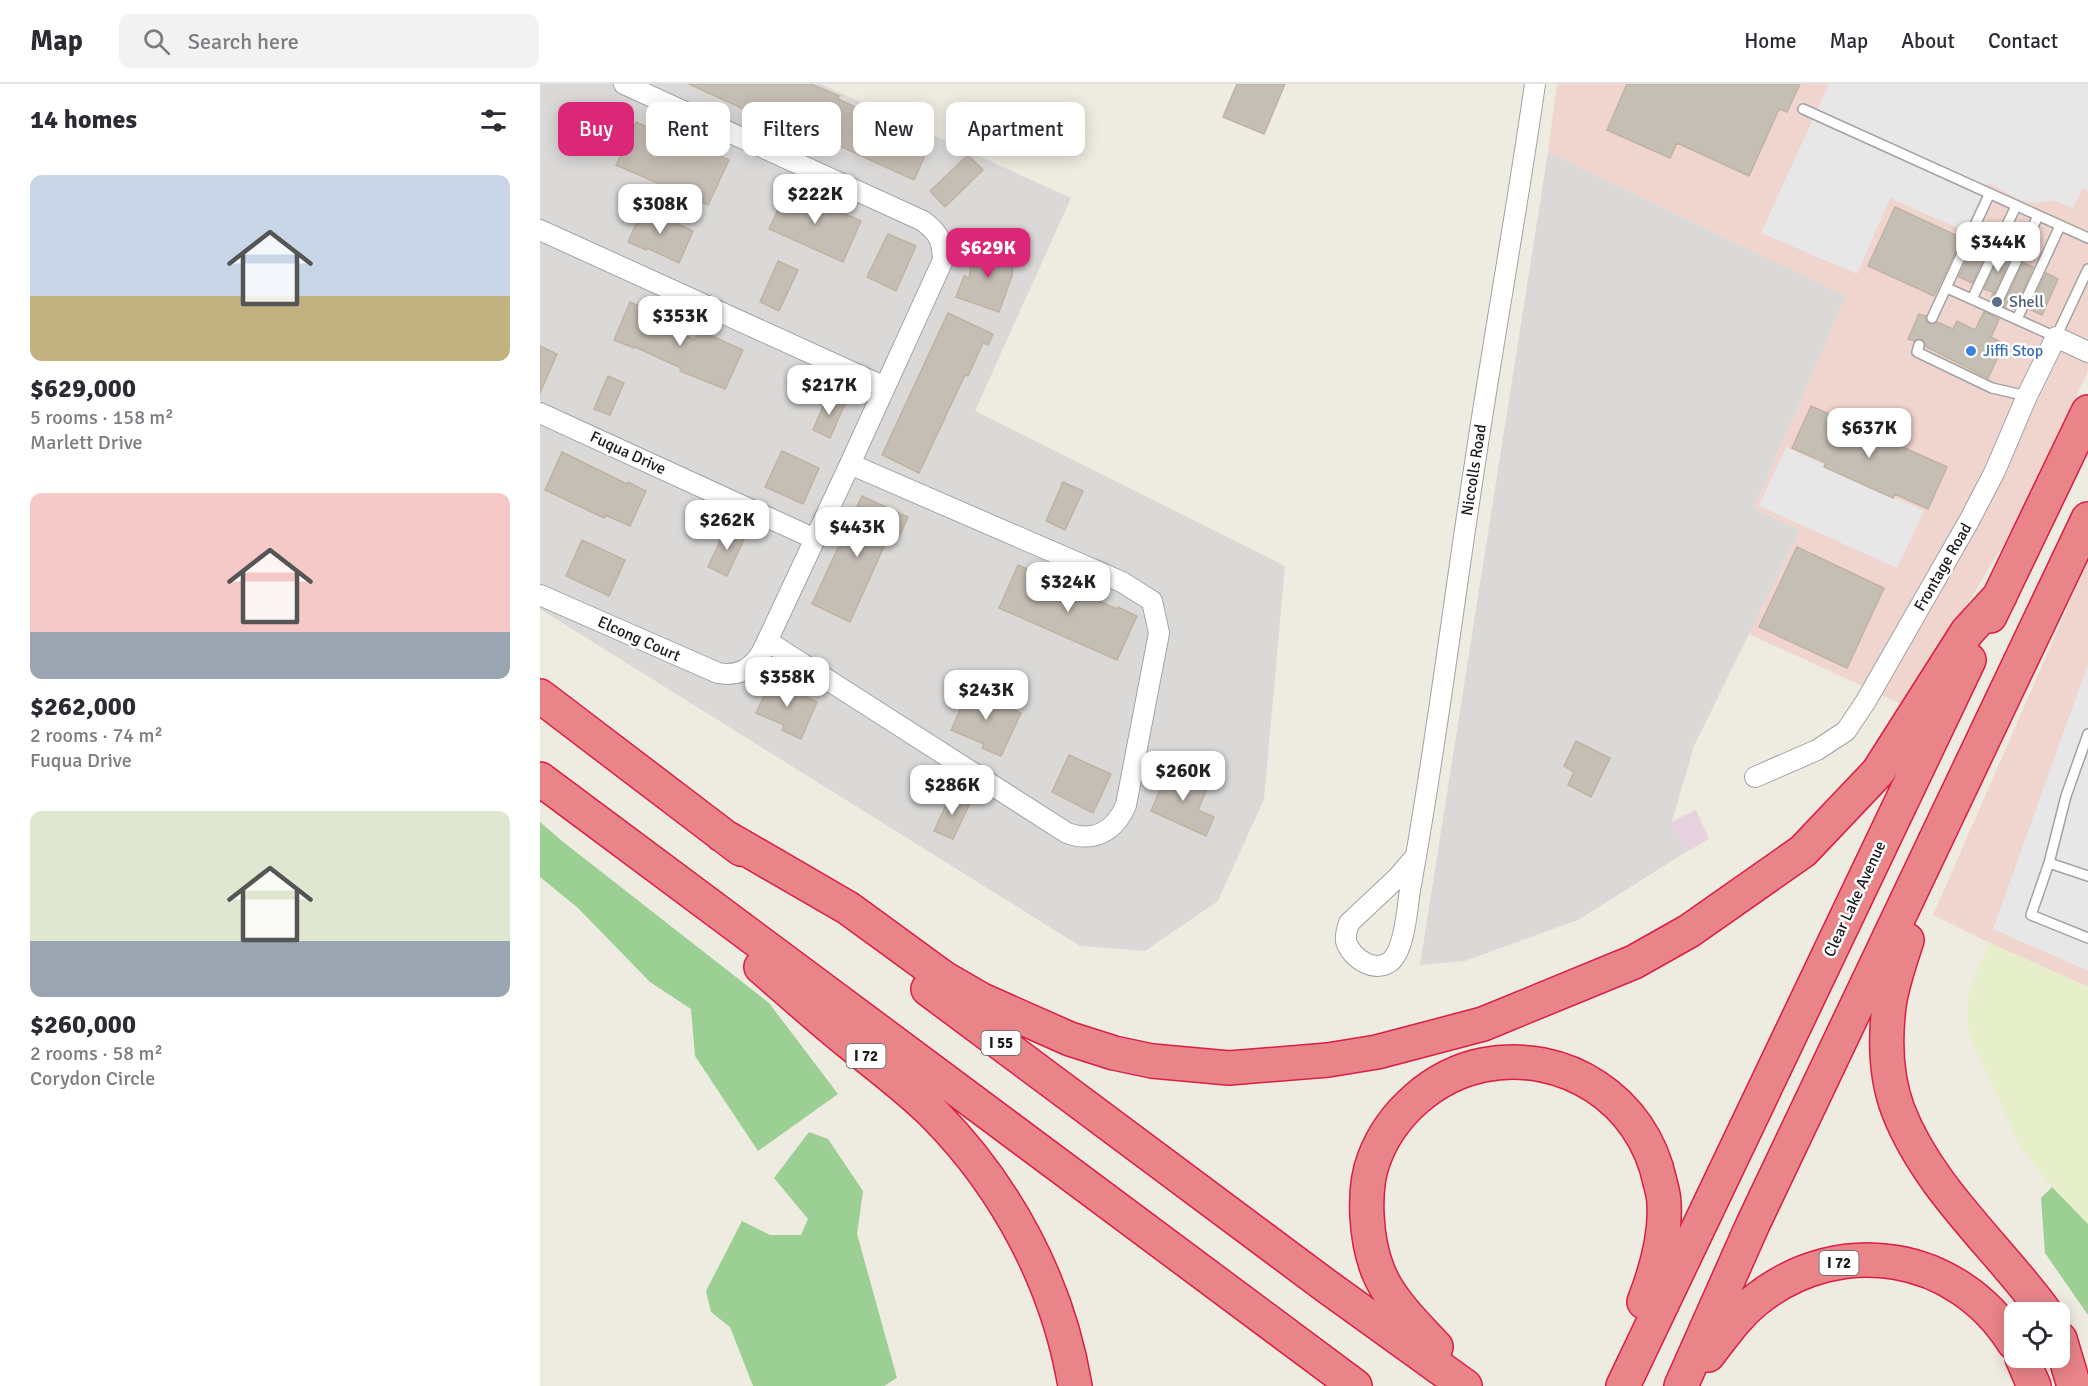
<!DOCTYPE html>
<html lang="en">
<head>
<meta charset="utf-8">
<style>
	:root { --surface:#fff; --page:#f2f2f3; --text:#2b2b33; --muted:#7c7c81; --line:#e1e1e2; --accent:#db2777 }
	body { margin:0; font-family:Signika,sans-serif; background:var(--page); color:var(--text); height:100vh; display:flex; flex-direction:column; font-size:22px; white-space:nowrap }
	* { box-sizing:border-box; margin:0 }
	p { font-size:20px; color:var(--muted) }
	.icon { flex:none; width:33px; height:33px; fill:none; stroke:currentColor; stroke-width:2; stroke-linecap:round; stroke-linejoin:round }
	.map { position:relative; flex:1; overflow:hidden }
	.side { display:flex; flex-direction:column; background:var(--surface); width:540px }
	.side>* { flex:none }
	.banner { position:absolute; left:18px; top:18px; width:570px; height:54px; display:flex; gap:12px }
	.fabs { position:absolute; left:1464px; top:1218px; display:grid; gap:12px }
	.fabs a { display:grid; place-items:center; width:66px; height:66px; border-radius:12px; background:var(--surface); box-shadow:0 3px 15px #0003; font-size:30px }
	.price { position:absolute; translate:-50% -51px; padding:0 14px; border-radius:12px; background:#fff; color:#222; font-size:20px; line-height:39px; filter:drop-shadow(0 2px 3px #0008) }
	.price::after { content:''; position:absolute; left:50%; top:36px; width:18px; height:14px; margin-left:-9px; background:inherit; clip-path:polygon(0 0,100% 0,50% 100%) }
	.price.on { background:var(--accent); color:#fff }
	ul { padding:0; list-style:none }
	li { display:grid; align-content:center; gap:12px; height:318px; padding:0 30px }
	li span { display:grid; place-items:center; height:186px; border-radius:12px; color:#555 }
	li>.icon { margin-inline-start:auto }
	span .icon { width:108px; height:108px; fill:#fffc; stroke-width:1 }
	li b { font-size:26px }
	h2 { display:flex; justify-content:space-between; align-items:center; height:72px; padding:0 30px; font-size:26px }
	.pill { padding:0 21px; border-radius:12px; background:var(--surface); box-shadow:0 3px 15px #0003; font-size:21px; line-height:54px }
	.pill.on { background:var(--accent); color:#fff }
	header { display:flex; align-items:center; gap:36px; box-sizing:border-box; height:84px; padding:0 30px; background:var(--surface); border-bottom:2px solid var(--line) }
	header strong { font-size:28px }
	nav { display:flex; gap:33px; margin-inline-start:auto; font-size:21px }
	.search { width:420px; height:54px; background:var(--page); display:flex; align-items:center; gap:15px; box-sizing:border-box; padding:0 21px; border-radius:12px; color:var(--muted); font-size:22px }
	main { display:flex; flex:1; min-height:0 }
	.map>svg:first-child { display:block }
	.residential { fill:#dad9d8 }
	.commercial { fill:#f0d4ce }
	.industrial { fill:#e7d2e0 }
	.farmland { fill:#e6eeca }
	.forest { fill:#9ccf93 }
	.parking { fill:#e7e7e7 }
	.building { fill:#c5beb4; stroke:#bfb3a2; stroke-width:1.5 }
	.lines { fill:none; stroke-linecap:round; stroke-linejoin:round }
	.lane-casing { stroke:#a2a2a2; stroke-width:12 }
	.street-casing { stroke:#a2a2a2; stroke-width:22 }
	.highway-casing { stroke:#db1e44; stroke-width:36 }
	.lane { stroke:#fff; stroke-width:9 }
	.street { stroke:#fff; stroke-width:20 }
	.highway { stroke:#e98489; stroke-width:33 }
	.service-dot { fill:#5c6f8a; stroke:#fff; stroke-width:2 }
	.shop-dot { fill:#3f7fe0; stroke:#fff; stroke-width:2 }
	.labels { text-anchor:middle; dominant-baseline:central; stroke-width:5; stroke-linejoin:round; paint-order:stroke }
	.shield { fill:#fff; stroke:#5f5f5f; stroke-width:1.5 }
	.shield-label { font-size:15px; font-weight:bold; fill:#1b1b1b }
	.service-label { font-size:16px; fill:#4e5e75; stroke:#fff; text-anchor:start }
	.shop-label { font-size:16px; fill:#366cbe; stroke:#fff; text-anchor:start }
	.street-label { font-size:16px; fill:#1b1b1b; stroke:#fff }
</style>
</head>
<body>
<header>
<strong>Map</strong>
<div class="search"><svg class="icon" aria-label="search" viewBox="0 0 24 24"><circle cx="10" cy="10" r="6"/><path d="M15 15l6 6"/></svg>Search here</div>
<nav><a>Home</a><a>Map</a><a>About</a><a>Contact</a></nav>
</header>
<main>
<section class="side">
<h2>14 homes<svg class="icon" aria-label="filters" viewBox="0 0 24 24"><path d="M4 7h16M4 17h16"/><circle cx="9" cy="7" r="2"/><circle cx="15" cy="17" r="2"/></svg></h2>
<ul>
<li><span style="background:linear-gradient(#c9d6e8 65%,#c2b280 0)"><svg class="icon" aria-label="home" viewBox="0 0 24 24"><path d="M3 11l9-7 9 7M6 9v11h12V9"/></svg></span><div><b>$629,000</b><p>5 rooms · 158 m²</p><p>Marlett Drive</p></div></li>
<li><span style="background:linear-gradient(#f6c9c9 75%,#9aa5b1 0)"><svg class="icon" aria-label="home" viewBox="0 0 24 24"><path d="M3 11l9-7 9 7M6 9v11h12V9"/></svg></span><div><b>$262,000</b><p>2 rooms · 74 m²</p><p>Fuqua Drive</p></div></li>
<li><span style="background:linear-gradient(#dfe7d0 70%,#9aa5b1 0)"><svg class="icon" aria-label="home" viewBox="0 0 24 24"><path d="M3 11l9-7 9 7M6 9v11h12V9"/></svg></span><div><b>$260,000</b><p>2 rooms · 58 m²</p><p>Corydon Circle</p></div></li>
</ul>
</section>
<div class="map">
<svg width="1548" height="1302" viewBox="0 0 1548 1302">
	<rect width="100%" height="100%" fill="#eeebe0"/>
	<path class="residential" d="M0,0H281L531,114L435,327L745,482L724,715L678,817L605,867L540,862L0,525Z
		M1008,68L1306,212L1214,424L1260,446L1154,662L1132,737L1146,768L1038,836L925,877L880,881Z"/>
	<path class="commercial" d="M1017,0H1548V287L1476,439L1366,622L1209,550L1260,446L1214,424L1306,212L1008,68Z
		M1548,477V903L1450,859L1393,831Z"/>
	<path class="industrial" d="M1156,726L1169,755L1146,768L1131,738Z"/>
	<path class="farmland" d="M1450,859L1548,903V1140L1512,1103L1480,1062L1431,954L1427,935L1429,911L1441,878Z"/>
	<path class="forest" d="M0,738L22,757L229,919L298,1010L218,1067L155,972L151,925L110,898L38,824L0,793Z
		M269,1048L288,1055L323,1107L317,1150L357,1294L344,1302H213L190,1243L171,1228L166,1207L202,1137L230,1151H261L268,1135L234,1094Z
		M1512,1103L1548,1140V1231L1505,1169L1501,1114Z"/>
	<path class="parking" d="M1289,0H1548V107L1543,104L1533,124L1513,116L1497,119L1483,117L1448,99L1424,147L1350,114L1317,190L1221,149Z
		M1246,363L1384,427L1357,484L1219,422Z
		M1548,580V887L1453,845Z"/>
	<path class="building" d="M149,0H271L299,12L298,15L391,58L374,96L280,53L278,59Z
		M697,0H745L724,50L683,33Z
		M1087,0H1260L1247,28L1239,25L1209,92L1137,59L1130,74L1067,46Z
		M96,38L155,65L157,61L189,76L168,121L76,81Z
		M428,71L443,86L405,123L390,107Z
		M248,105L321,137L303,178L229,145Z
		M105,120L123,129L121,132L153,147L139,179L107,164L106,166L88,158Z
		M1355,123L1422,154L1394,212L1328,182Z
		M348,150L376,162L356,207L327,193Z
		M1436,157L1449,163L1432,199L1419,193Z
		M433,165L474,170L472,192L459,228L416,213L424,192L429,194Z
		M1461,169L1471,173L1451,216L1453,208L1444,205Z
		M238,177L258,186L239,227L220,218Z
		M1483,179L1493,183L1477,220L1469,216L1465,223L1463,222Z
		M1506,189L1518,195L1502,231L1489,225Z
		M90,218L110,227L107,234L155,256L159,246L203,266L185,305L140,287L141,284L95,263L94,264L74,256Z
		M1444,228L1459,235L1451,253L1464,260L1448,294L1386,263L1385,259L1381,255L1374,257L1368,255L1379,230L1386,232V237L1390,240L1397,238L1413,245L1417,237L1435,246Z
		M408,229L453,250L448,261L443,259L428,292L425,291L379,389L342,371Z
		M0,262L17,270L0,309Z
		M68,292L84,299L70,331L54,325Z
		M288,311L306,318L290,354L273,346Z
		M1271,322L1407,383L1388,425L1355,410L1353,414L1284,383L1286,379L1252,364Z
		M242,367L279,384L263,420L225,403Z
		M22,368L87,400L88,398L106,407L90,442L65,431L64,434L5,406Z
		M523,398L543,407L525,446L506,437Z
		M322,412L368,433L359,453L350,449L310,538L272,520Z
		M187,442L206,451L187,492L168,483Z
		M42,456L85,476L69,512L26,492Z
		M1257,463L1344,504L1307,584L1219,543Z
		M478,481L577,525L578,523L597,532L577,576L459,524Z
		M233,593L252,601L250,606L277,618L261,655L242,646L244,641L216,629Z
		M431,602L450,610L448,614L481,629L461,672L442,664L444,660L411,646Z
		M1036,657L1070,674L1051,713L1028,701L1034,688L1024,682Z
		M529,671L571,690L553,729L512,708Z
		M629,685L668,702L658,726L674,733L666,752L611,727Z
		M412,708L431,717L413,755L394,747Z"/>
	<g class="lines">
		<g class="lane-casing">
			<path id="lane" d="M1263,25L1548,154
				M1407,204L1516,253L1548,185
				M1432,215L1476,122
				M1454,225L1498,132
				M1392,234L1449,111
				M1477,235L1520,142
				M1379,261L1377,268L1452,304L1487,312
				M1548,650L1526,712L1509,779L1491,831L1548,854
				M1509,779L1548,792"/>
		</g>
		<g class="street-casing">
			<path id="street" d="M0,146L345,303
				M0,329L275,455
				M0,511L178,589C199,593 213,584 223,566L310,380L403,176C402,156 399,149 383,137L84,0
				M227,557L527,749C554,759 575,747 586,721L619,549L612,517L582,498L310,380
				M1215,693L1277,666L1306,647L1326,617L1429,437L1455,387L1487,312L1516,253L1548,268
				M876,772L858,793L809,839C807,845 805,851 806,857C811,875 837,891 852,876C865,862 867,825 870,806C896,664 913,521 935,379C954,252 977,126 995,0"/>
		</g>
		<g class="highway-casing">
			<path id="highway" d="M1450,532L1548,328
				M0,612L201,765
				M0,695L815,1302
				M182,751L308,824L404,894L442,916L530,955L574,969L612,977L689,984L788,976L837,968L943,940L1094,878L1149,847L1263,767L1338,688L1427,548L1460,512
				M1367,856C1360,878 1352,900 1349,922C1345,955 1346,994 1358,1026C1388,1104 1457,1162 1505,1228
				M221,883C251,909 280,935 311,960C339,983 369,1005 395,1031C467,1104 518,1200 535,1302
				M388,905L785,1201L925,1302
				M1520,1255L1534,1302
				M896,1263C875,1240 850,1217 838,1187C826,1157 822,1106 834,1075C851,1029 894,991 943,981C1025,965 1103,1016 1120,1098C1122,1105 1124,1113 1124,1120C1126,1153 1116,1187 1104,1218
				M1168,1271C1183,1252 1196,1232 1216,1216C1300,1149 1417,1168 1474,1259
				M1482,1274L1494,1302
				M1083,1302L1429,576
				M1141,1302L1213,1140L1548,435"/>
		</g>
		<use href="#lane" class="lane"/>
		<use href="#street" class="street"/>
		<use href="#highway" class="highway"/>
	</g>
	<circle class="service-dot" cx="1457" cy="218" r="6"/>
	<circle class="shop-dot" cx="1431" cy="267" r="6"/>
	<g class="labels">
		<g class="shield">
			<rect x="441.5" y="947" width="39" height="24" rx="4.5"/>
			<rect x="306.5" y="960" width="39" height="24" rx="4.5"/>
			<rect x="1279.5" y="1167" width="39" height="24" rx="4.5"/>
		</g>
		<g class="shield-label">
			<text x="461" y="959">I 55</text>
			<text x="326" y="972">I 72</text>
			<text x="1299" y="1179">I 72</text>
		</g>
		<g class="service-label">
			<text x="1469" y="218">Shell</text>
		</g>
		<g class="shop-label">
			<text x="1443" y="267">Jiffi Stop</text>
		</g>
		<g class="street-label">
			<text transform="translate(88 369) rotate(25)">Fuqua Drive</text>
			<text transform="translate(934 386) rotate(-81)">Niccolls Road</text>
			<text transform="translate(1403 483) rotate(-60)">Frontage Road</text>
			<text transform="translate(99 555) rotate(24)">Elcong Court</text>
			<text transform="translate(1315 815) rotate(-65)">Clear Lake Avenue</text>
		</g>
	</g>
</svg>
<div class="fabs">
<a><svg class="icon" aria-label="locate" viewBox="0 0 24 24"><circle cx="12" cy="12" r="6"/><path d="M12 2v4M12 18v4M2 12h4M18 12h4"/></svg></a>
</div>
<b class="price" style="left:275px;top:141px">$222K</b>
<b class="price" style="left:120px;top:151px">$308K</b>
<b class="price" style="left:1458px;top:189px">$344K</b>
<b class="price on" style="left:448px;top:195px">$629K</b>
<b class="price" style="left:140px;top:263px">$353K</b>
<b class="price" style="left:289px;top:332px">$217K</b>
<b class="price" style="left:1329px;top:375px">$637K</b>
<b class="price" style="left:187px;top:467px">$262K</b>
<b class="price" style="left:317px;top:474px">$443K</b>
<b class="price" style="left:528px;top:529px">$324K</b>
<b class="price" style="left:247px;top:624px">$358K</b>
<b class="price" style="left:446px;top:637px">$243K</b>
<b class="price" style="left:643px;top:718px">$260K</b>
<b class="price" style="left:412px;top:732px">$286K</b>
<div class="banner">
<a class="pill on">Buy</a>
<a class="pill">Rent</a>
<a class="pill">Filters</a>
<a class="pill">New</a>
<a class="pill">Apartment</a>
</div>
</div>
</main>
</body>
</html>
